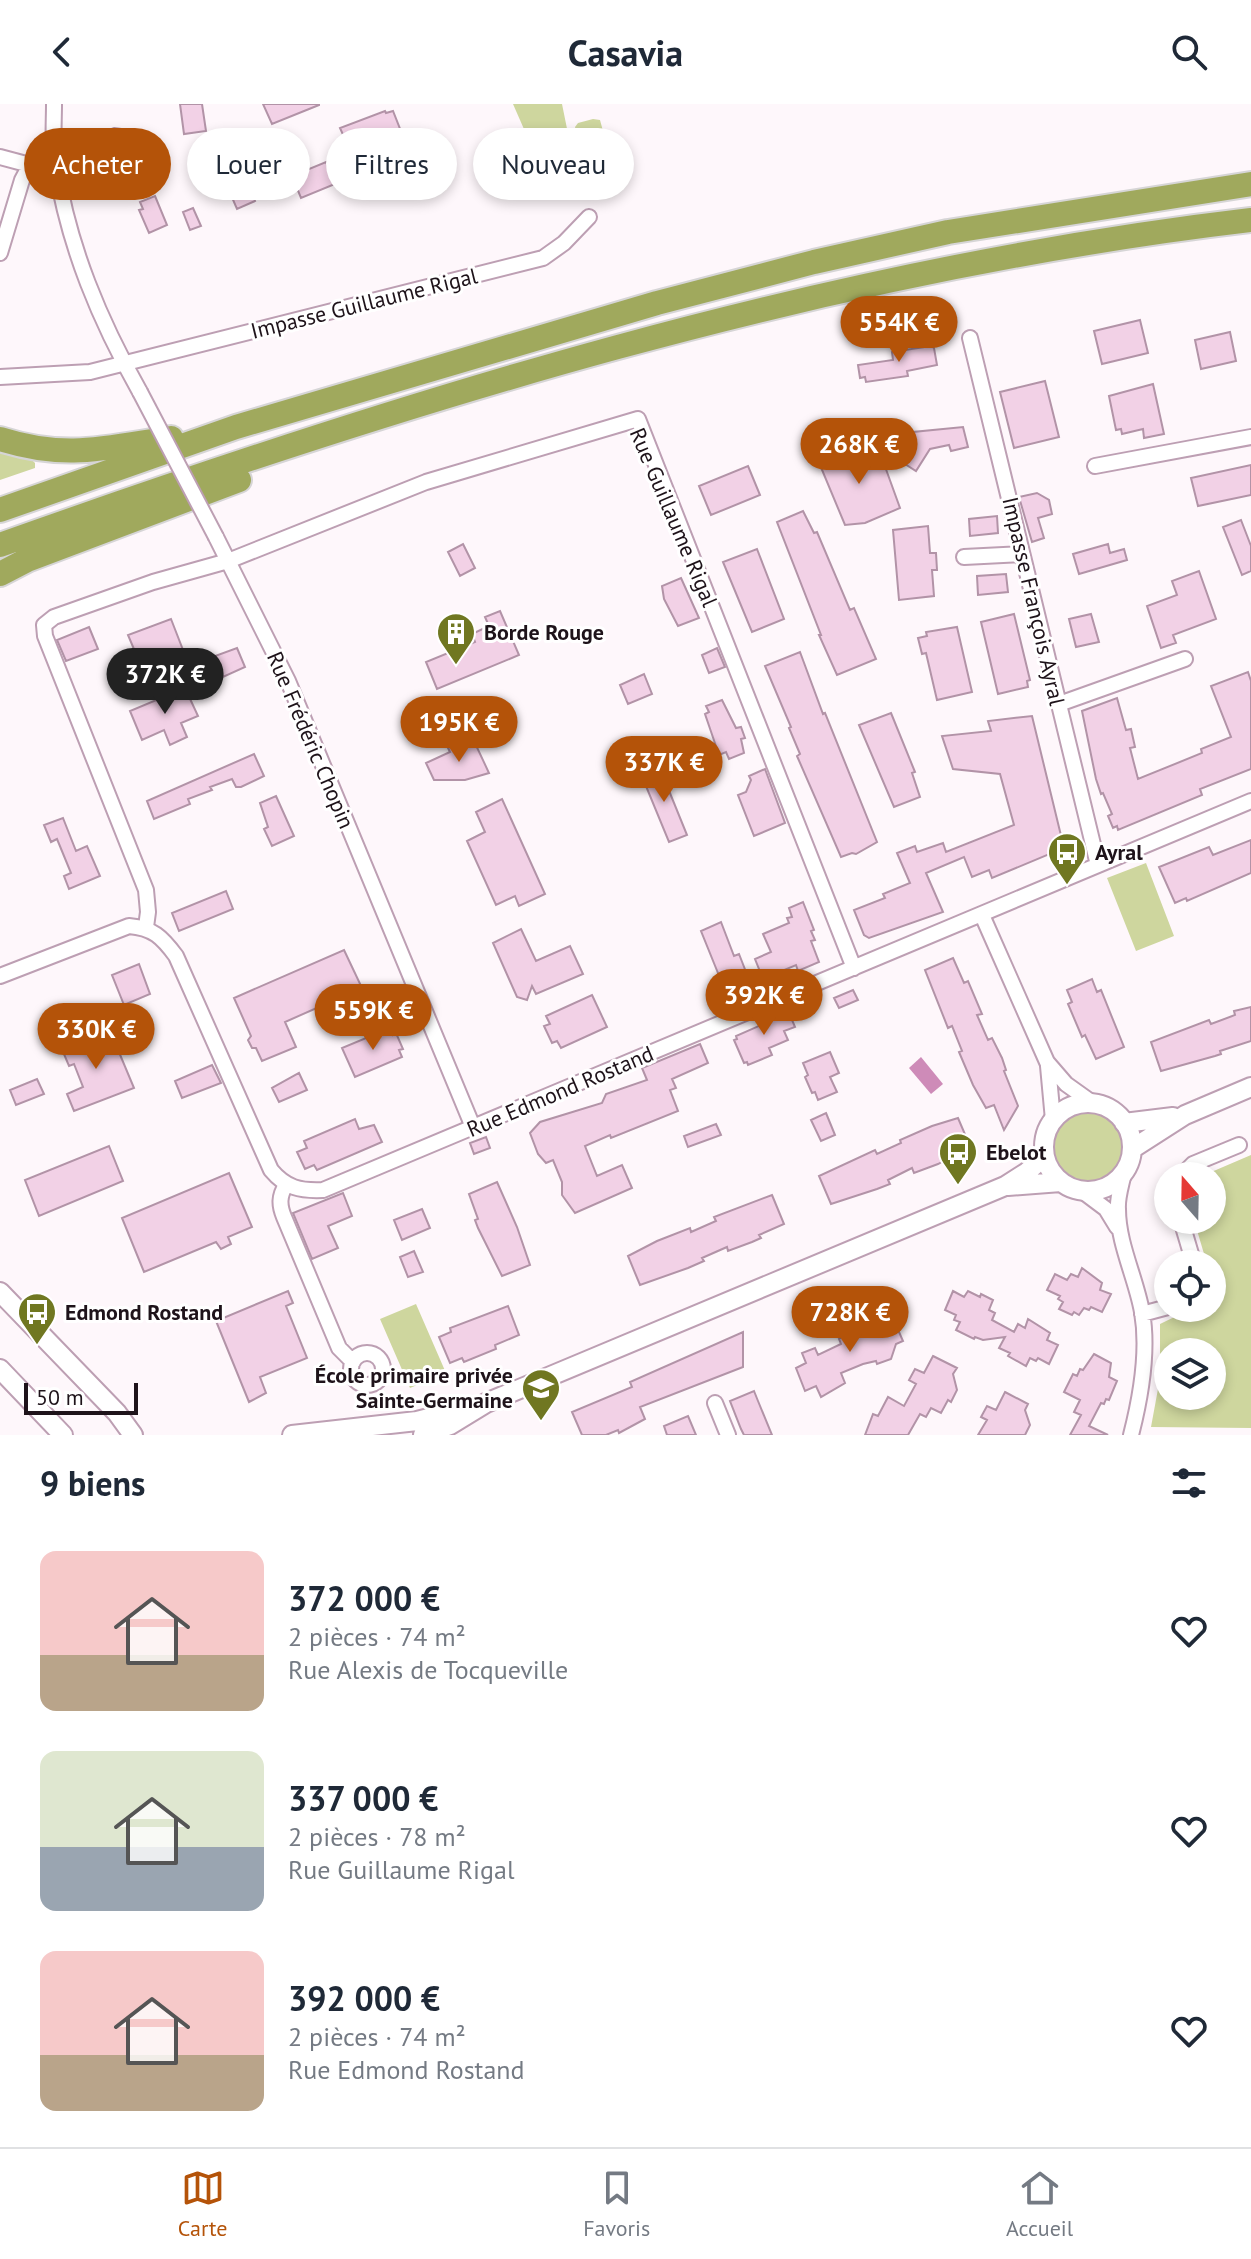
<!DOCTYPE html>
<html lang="fr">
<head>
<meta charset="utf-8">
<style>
	:root { --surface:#fff; --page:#f6f6f7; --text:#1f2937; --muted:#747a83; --line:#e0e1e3; --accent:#b45309 }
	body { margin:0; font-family:"PT Sans",sans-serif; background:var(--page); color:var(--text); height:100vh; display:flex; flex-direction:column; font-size:30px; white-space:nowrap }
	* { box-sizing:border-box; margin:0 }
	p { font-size:26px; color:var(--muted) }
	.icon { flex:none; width:44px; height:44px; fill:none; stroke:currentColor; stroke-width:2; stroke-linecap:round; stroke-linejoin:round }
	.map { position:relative; height:1331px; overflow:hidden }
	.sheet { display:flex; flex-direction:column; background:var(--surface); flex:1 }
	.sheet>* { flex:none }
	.banner { position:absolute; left:24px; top:24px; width:800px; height:72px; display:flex; gap:16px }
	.needle { width:52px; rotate:340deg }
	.buttons { position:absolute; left:1154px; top:1058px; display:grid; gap:16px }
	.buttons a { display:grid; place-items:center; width:72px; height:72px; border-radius:50%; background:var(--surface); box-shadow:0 4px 12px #0003; font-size:40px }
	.scale { position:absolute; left:24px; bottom:20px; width:114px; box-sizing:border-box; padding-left:8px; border:4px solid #1e131a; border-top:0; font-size:22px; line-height:28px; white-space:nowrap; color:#1e131a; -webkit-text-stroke:6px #fff; paint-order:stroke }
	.price { position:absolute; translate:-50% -68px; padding:0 18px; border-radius:28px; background:var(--accent); color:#fff; font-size:26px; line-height:52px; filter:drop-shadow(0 2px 4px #0008) }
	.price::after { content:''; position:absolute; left:50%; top:48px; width:24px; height:18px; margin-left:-12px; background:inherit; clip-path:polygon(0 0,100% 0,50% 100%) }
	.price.selected { background:#222; color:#fff }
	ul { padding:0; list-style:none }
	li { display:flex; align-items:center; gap:24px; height:200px; padding:0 40px }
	li span { display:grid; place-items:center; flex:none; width:224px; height:160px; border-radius:16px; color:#555 }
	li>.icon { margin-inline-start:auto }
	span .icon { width:96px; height:96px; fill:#fffc; stroke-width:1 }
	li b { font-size:34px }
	h2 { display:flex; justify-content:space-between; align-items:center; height:96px; padding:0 40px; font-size:34px }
	.chip { padding:0 28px; border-radius:36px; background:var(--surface); box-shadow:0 4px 12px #0003; font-size:28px; line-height:72px }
	.chip.selected { background:var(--accent); color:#fff }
	header { display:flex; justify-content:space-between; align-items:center; height:104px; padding:0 40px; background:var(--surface); font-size:36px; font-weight:800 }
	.tabs { display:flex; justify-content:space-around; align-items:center; height:112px; border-top:2px solid var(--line); background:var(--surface); font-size:22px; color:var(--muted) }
	.tabs a { display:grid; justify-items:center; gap:4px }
	.tabs .selected { color:var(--accent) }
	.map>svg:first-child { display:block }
	.green { fill:#ced69e; fill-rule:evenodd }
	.water { fill:#ce8bb8 }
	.building { fill:#f2d1e6; stroke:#b293a7; stroke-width:2 }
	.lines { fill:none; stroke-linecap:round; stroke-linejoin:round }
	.street-casing { stroke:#bd9fb3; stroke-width:18 }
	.secondary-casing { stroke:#bd9fb3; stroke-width:22 }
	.highway-casing { stroke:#d6d5d6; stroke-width:28 }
	.street { stroke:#fff; stroke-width:14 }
	.secondary { stroke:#fff; stroke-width:18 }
	.highway { stroke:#a0a95d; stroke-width:24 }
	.street-bridge-casing { stroke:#bd9fb3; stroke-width:18; stroke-linecap:butt }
	.street-bridge { stroke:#fff; stroke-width:14 }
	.labels { text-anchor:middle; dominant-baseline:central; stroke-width:6; stroke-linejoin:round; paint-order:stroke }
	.street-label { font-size:22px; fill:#1e131a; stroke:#fff }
	.poi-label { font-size:22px; font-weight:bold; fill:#1e131a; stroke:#fff; text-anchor:start }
</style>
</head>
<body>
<header><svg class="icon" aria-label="back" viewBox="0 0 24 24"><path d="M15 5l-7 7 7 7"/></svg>Casavia<svg class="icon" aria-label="search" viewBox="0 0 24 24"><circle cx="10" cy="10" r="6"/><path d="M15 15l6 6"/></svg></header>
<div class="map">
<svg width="1251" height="1331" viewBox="0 0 1251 1331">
	<rect width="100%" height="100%" fill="#fef7fb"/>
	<path class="green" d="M513,0H562L578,79L555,96Z
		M593,15L600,16L612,60C606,66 594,69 586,68L575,23L578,19Z
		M0,347L31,355L35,359V364L0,376Z
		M1146,759L1174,832L1136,847L1107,774Z
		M1051 1044a36 36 0 1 1 72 0a36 36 0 1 1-72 0Z
		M1251,1051V1324L1151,1323L1160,1274V1220L1193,1204H1212V1160H1207L1194,1116H1212V1072H1202ZM1212,1248V1292H1168V1248Z
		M416,1200L446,1269L410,1284L380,1215Z"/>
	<path class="water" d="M921,953L943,980L931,990L909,964Z"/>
	<path class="building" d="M180,0H202L206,27L184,30Z
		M263,0H319V1L272,20Z
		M385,7L386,9L393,7L404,35L398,37L399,40L353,57L349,47L343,49L338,37L345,35L340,24Z
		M114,24L121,25L138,65L121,73L111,50L115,48L106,27Z
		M326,58L335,80L301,94L292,72Z
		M239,59L255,97L237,105L221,68Z
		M155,92L167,121L149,129L139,106L143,105L140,98Z
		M193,104L201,122L190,126L183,108Z
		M1140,216L1148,249L1102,260L1094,227Z
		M1230,228L1236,257L1201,265L1195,236Z
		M931,242L934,244L937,261L907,267L908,272L866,278L865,273L860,274L858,261L893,256L892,248Z
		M1045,277L1059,333L1014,344L1000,288Z
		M1153,280L1164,330L1144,334L1143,325L1122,330L1121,325L1116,326L1109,292Z
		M963,323L968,343L951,347L949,341L930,345L916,367L905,360L914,346L913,328Z
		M833,342L841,361L879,346L900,404L865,419L845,421L815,349Z
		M1251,361V391L1198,402L1191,374Z
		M748,362L760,391L711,411L699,382Z
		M1037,389L1049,396L1052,410L1038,414L1044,434L1032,438L1019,393Z
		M803,407L814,429L817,428L850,506L854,504L876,555L837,571L819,531H821L777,418Z
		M997,412L998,429L970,432L969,415Z
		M1241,416L1251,442V467L1242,471L1223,423Z
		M928,422L930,449H936L937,466H932L934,492L899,496L893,426Z
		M463,440L475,464L460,472L448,448Z
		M1108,440L1110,449L1124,445L1127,456L1079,470L1073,450Z
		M757,445L784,515L752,528L723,458Z
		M1199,467L1216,515L1173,531L1176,539L1161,544L1147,502L1177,491L1172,477Z
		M1006,470L1008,488L978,491L977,472Z
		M681,474L699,514L678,522L664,495L662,482Z
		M500,507L519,551L437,585L426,558L475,538L472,530L489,522L485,513Z
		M1014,510L1030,576L1027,577L1028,583L998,590L981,518Z
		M1091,510L1099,538L1076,543L1069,515Z
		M171,515L183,546L161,555L164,561L144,569L128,531Z
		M89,523L98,545L66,557L57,536Z
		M957,523L972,588L937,596L926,549L922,550L918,534L927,532L926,528Z
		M237,544L245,563L223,573L215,552Z
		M717,544L725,563L709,569L702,551Z
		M800,548L823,610L825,609L877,738L856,750L852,749L841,753L797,652L800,650L789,624L791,623L765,562Z
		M1248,568L1251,577V665L1200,685L1202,691L1118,726L1117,722L1113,724L1108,712L1112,710L1103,689L1101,690L1096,675L1082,607L1117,594L1126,626L1131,625L1135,643L1130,644L1138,675L1202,649L1201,645L1231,633L1211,582Z
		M644,570L652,590L628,600L620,581Z
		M185,584L198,612L181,619L187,633L170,641L164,626L142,636L130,607Z
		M722,596L736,624L741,623L745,634L741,635L744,649L729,655L726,648L719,651L705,610L709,608L706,602Z
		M891,609L915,668L912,669L920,693L894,703L859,621Z
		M1032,612L1064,744L992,774L989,766L972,773L964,753L926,769L943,808L869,834L864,831L854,806L885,794L883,790L910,779L897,749L915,742L917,748L943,739L946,748L1014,721L1000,670L953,665L942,632L991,627L988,617Z
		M462,637L464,641L474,637L489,669L465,676H434L426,659L450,648L448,644Z
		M254,650L264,672L241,683H236L232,675L210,683L212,686L188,695L190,700L154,715L147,697Z
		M659,662L687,731L669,738L641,670Z
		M765,665L785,719L754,732L738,691L746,688L751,676L749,672Z
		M276,692L294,732L272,742L264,725L268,723L260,699Z
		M502,695L545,790L519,802L515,792L496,801L467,737L485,728L476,708Z
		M63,714L76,747L87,742L100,772L69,785L64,772L71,769L57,735L51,738L44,721Z
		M1251,736V769L1187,797L1186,794L1175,799L1159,763L1209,743L1213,751Z
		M226,787L233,805L179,827L172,809Z
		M803,798L814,826L811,827L815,836L811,837L819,858L798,867L796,861L763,875L755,855L771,848L763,830L789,819L787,814L792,813L789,804Z
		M721,818L734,852L739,850L746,868L722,879L701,827Z
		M521,825L536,857L570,842L583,870L536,890L532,882L527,896L517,893L493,839Z
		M344,846L362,884L285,918L296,943L262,957L256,944H252L248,936L251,932L234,894Z
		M953,854L964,879L968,877L982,910L977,911L988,936L992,934L1002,954L1006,966L1004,967L1018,1002L1004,1026L994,1001L986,1004L973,981L959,948L962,947L952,922L948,924L925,866Z
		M139,860L150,890L124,901L112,871Z
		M1092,875L1097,888L1101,886L1124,943L1096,955L1085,931L1082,933L1068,900L1072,898L1067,886Z
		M853,886L858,896L839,904L834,894Z
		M592,891L607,923L561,944L557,937L552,939L544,922L550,920L546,912Z
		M1251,903V937L1220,947L1221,950L1215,952L1161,967L1151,938L1209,916L1211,920L1235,911L1234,907Z
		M787,904L795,923L784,927L788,936L769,944L772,951L748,961L747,958L744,959L734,936L737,935L736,932L768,918L766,912Z
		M390,924L393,931L396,929L403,945L399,946L402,953L355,973L342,944Z
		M103,927L109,943L116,941L134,984L74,1007L67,990L83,983L74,960L69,962L61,943Z
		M700,940L708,959L672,975L676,984L670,986L678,1007L611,1034L610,1031L585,1042L597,1072L622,1061L632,1084L575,1109L562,1091V1078L553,1056L546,1059L538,1050L530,1029L540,1018L602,999L606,990L647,976L642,964Z
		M830,948L839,969L830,973L837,988L818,996L815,988L812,989L805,973L808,971L803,959Z
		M212,961L221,979L182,994L175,977Z
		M299,969L307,986L279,998L272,984Z
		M37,975L44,990L16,1001L10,986Z
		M826,1009L835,1031L821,1037L811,1016Z
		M958,1014L970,1042L938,1060L914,1069L912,1064L888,1076L890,1080L877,1085L831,1100L819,1072L875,1046L877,1050L901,1039L900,1036L932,1022Z
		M355,1015L359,1025L374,1021L382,1038L317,1066L314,1061L305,1065L297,1048L307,1044L304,1037Z
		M716,1020L721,1031L688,1043L684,1032Z
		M486,1033L490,1044L474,1050L470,1039Z
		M109,1042L123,1077L39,1112L25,1076Z
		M229,1069L252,1123L228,1133L231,1140L221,1145L216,1138L144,1168L122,1114Z
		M497,1078L517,1123L530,1161L502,1172L478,1124L475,1116L478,1115L469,1090Z
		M343,1089L352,1112L328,1122L338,1144L312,1155L293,1109Z
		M772,1091L784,1120L759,1131L761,1134L752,1138L728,1147L727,1143L702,1154L704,1157L688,1164L640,1181L628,1152L657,1137L690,1124L691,1128L716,1117L714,1113Z
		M422,1105L430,1124L402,1136L394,1116Z
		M414,1147L423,1168L408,1173L400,1153Z
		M1082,1164L1102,1179L1100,1186L1111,1190L1102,1208L1091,1203L1089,1206L1084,1204L1079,1211L1074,1208L1072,1211L1059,1205L1063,1198L1058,1195L1060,1192L1047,1186L1055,1170L1067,1176L1071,1170L1078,1173Z
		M288,1187L293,1199L286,1202L307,1254L260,1273L266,1289L249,1298L216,1217Z
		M953,1187L964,1193L968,1187L980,1193L981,1190L993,1196L989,1206L995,1209L992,1216L1014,1228L1018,1220L1025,1224L1028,1215L1050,1229L1047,1236L1058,1241L1049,1260L1038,1254L1036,1257L1030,1254L1026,1262L1008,1252L1010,1249L999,1244L1005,1233L983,1236L975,1233L974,1235L956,1226L960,1218L954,1216L956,1211L945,1206Z
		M508,1202L519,1231L495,1241L496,1245L464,1258L462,1254L450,1259L439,1233L451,1228L450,1224Z
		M870,1210L874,1219L892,1212L903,1237L896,1240L891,1255L877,1260L876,1257L863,1260L841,1269L845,1279L821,1293L816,1282L805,1287L796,1264L806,1259L802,1249L815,1244L818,1251L841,1240L839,1235L861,1222L858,1215Z
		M743,1228V1263L640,1303L645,1315L619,1329L618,1326L606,1331H582L572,1308L632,1283L630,1278Z
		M1094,1250L1111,1259L1109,1273L1117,1277L1109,1296L1106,1295L1104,1300L1101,1299L1089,1322L1108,1331H1070L1081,1311L1074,1308L1080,1296L1064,1288L1073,1270L1077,1272L1080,1265L1083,1266Z
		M933,1252L957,1264L953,1270L957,1286L951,1298L948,1296L941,1309L931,1304L926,1313L920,1310L908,1331H865L873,1310L878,1312L888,1293L904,1302L916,1280L909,1276L915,1265L924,1269Z
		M754,1287L758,1297L772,1331H744L741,1325L730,1297Z
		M1005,1288L1028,1300L1025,1306L1030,1321L1025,1331H978L987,1316L981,1313L987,1302L996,1306Z
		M688,1312L696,1331H667L664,1322Z"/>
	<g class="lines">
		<g class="street-casing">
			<path id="street" d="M54,0C54,20 52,42 56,62C69,144 100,217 140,288
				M0,53L30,61
				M0,149L22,76L30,61H55
				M970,234L1098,761
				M0,273L90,268L543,154L564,139L589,113
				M1095,362L1251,333
				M216,433L288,577L473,1023
				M964,453L1022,450
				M1059,600L1185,555
				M982,811L1047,958L1066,980L1094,1000
				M146,823L148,808L146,786L45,532L44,521L54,513L153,478L228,457L426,378L638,315L854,864
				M0,872L129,822C153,824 162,833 176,852L271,1066C286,1084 300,1087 323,1086L1251,697
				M1048,962L1053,1016
				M1124,1068C1122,1080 1117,1093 1118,1105C1118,1140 1136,1174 1142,1208C1149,1248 1141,1292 1131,1331
				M1181,1072L1193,1060L1239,1041
				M286,1081C279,1092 279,1101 284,1113L339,1244L353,1258
				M1082,1087L1106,1105L1117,1123
				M1181,1116L1194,1160
				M1142,1210L1168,1203
				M351 1265a16 16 0 1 1 32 0a16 16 0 1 1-32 0Z
				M715,1299L728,1331"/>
		</g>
		<g class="secondary-casing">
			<path id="secondary" d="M1044 1043a44 44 0 1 1 88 0a44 44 0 1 1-88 0Z
				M1124,1019L1173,1013
				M1132,1045L1185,1011L1251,983
				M1008,1082L1061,1078
				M0,1188L117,1309L133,1331
				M0,1265L63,1331
				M292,1331L417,1317L464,1305
				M423,1331L450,1321L486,1299L1005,1082L1027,1068L1044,1053"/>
		</g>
		<g class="highway-casing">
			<path id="highway" d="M0,335C66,356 105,344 171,334
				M0,406L236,323L657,199L814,158L948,128L1251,80
				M0,441C404,297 824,166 1251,116
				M0,470L27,456L239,376"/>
		</g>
		<use href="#street" class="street"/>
		<use href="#secondary" class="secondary"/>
		<use href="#highway" class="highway"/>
		<g class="street-bridge-casing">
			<path id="street-bridge" d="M140,288L216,433"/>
		</g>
		<use href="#street-bridge" class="street-bridge"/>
	</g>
	<defs>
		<g id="building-pin" transform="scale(2)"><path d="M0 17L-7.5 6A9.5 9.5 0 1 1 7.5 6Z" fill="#707721" stroke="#fff"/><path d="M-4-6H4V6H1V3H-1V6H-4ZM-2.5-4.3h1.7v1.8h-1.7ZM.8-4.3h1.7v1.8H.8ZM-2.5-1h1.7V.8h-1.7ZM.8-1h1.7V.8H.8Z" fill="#fff"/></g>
		<g id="bus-pin" transform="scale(2)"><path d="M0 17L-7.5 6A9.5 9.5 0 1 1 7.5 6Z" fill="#707721" stroke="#fff"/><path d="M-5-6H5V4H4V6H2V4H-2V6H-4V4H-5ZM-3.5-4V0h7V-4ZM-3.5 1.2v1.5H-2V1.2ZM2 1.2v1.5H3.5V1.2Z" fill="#fff"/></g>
		<g id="school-pin" transform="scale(2)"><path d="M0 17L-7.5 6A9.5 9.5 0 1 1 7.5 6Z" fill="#707721" stroke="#fff"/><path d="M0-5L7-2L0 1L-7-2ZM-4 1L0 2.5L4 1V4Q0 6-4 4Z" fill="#fff"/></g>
	</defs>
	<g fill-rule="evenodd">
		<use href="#building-pin" x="456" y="528"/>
		<use href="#bus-pin" x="1067" y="748"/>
		<use href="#bus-pin" x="958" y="1048"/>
		<use href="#bus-pin" x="37" y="1208"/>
		<use href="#school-pin" x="541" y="1284"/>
	</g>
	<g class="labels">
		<g class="street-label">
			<text transform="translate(364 199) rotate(-14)">Impasse Guillaume Rigal</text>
			<text transform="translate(674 413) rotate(67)">Rue Guillaume Rigal</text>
			<text transform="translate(1034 497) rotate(77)">Impasse François Ayral</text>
			<text transform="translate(311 636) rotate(67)">Rue Frédéric Chopin</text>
			<text transform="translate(560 987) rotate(-23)">Rue Edmond Rostand</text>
		</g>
		<g class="poi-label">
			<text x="484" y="528">Borde Rouge</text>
			<text x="1095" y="748">Ayral</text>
			<text x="986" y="1048">Ebelot</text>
			<text x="65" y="1208">Edmond Rostand</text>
			<text x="513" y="1271" text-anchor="end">École primaire privée<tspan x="513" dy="25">Sainte-Germaine</tspan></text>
		</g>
	</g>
</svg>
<div class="buttons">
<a><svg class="needle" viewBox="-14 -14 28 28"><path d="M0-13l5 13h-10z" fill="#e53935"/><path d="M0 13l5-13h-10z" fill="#747a83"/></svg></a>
<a><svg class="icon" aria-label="locate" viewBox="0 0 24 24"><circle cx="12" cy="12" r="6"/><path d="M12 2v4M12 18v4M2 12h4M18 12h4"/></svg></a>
<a><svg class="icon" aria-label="layers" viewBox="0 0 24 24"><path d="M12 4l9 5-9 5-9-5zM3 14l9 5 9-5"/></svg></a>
</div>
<div class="scale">50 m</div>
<b class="price" style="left:899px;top:260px">554K €</b>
<b class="price" style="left:859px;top:382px">268K €</b>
<b class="price selected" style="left:165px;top:612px">372K €</b>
<b class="price" style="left:459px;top:660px">195K €</b>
<b class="price" style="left:664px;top:700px">337K €</b>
<b class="price" style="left:764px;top:933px">392K €</b>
<b class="price" style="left:373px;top:948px">559K €</b>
<b class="price" style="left:96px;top:967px">330K €</b>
<b class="price" style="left:850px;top:1250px">728K €</b>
<div class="banner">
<a class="chip selected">Acheter</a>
<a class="chip">Louer</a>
<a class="chip">Filtres</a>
<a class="chip">Nouveau</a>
</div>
</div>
<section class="sheet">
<h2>9 biens<svg class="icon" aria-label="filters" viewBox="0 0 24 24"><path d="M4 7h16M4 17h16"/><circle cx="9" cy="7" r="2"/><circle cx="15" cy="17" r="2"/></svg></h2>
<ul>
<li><span style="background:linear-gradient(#f6c9c9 65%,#b9a48a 0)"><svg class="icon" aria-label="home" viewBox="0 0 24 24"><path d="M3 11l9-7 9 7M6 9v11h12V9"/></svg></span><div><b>372 000 €</b><p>2 pièces · 74 m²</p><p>Rue Alexis de Tocqueville</p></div><svg class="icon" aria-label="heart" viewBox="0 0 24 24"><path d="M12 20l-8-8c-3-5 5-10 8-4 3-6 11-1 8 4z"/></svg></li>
<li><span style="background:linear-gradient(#dfe7d0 60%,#9aa5b1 0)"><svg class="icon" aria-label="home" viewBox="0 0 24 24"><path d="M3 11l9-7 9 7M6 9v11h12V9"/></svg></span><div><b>337 000 €</b><p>2 pièces · 78 m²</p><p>Rue Guillaume Rigal</p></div><svg class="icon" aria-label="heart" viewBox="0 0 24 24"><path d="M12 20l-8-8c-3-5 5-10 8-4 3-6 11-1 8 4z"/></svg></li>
<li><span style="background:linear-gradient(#f6c9c9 65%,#b9a48a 0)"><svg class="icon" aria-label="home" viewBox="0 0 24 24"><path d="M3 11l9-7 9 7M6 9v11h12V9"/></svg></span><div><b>392 000 €</b><p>2 pièces · 74 m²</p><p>Rue Edmond Rostand</p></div><svg class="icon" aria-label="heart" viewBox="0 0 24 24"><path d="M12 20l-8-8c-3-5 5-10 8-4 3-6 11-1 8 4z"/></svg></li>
</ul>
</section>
<nav class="tabs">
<a class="selected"><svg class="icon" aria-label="map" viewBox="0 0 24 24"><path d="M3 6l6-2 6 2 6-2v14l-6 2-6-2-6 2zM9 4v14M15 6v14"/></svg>Carte</a>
<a><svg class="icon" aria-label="saved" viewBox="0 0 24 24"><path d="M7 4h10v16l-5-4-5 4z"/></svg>Favoris</a>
<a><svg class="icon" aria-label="home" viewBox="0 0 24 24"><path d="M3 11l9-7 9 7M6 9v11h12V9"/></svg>Accueil</a>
</nav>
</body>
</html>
